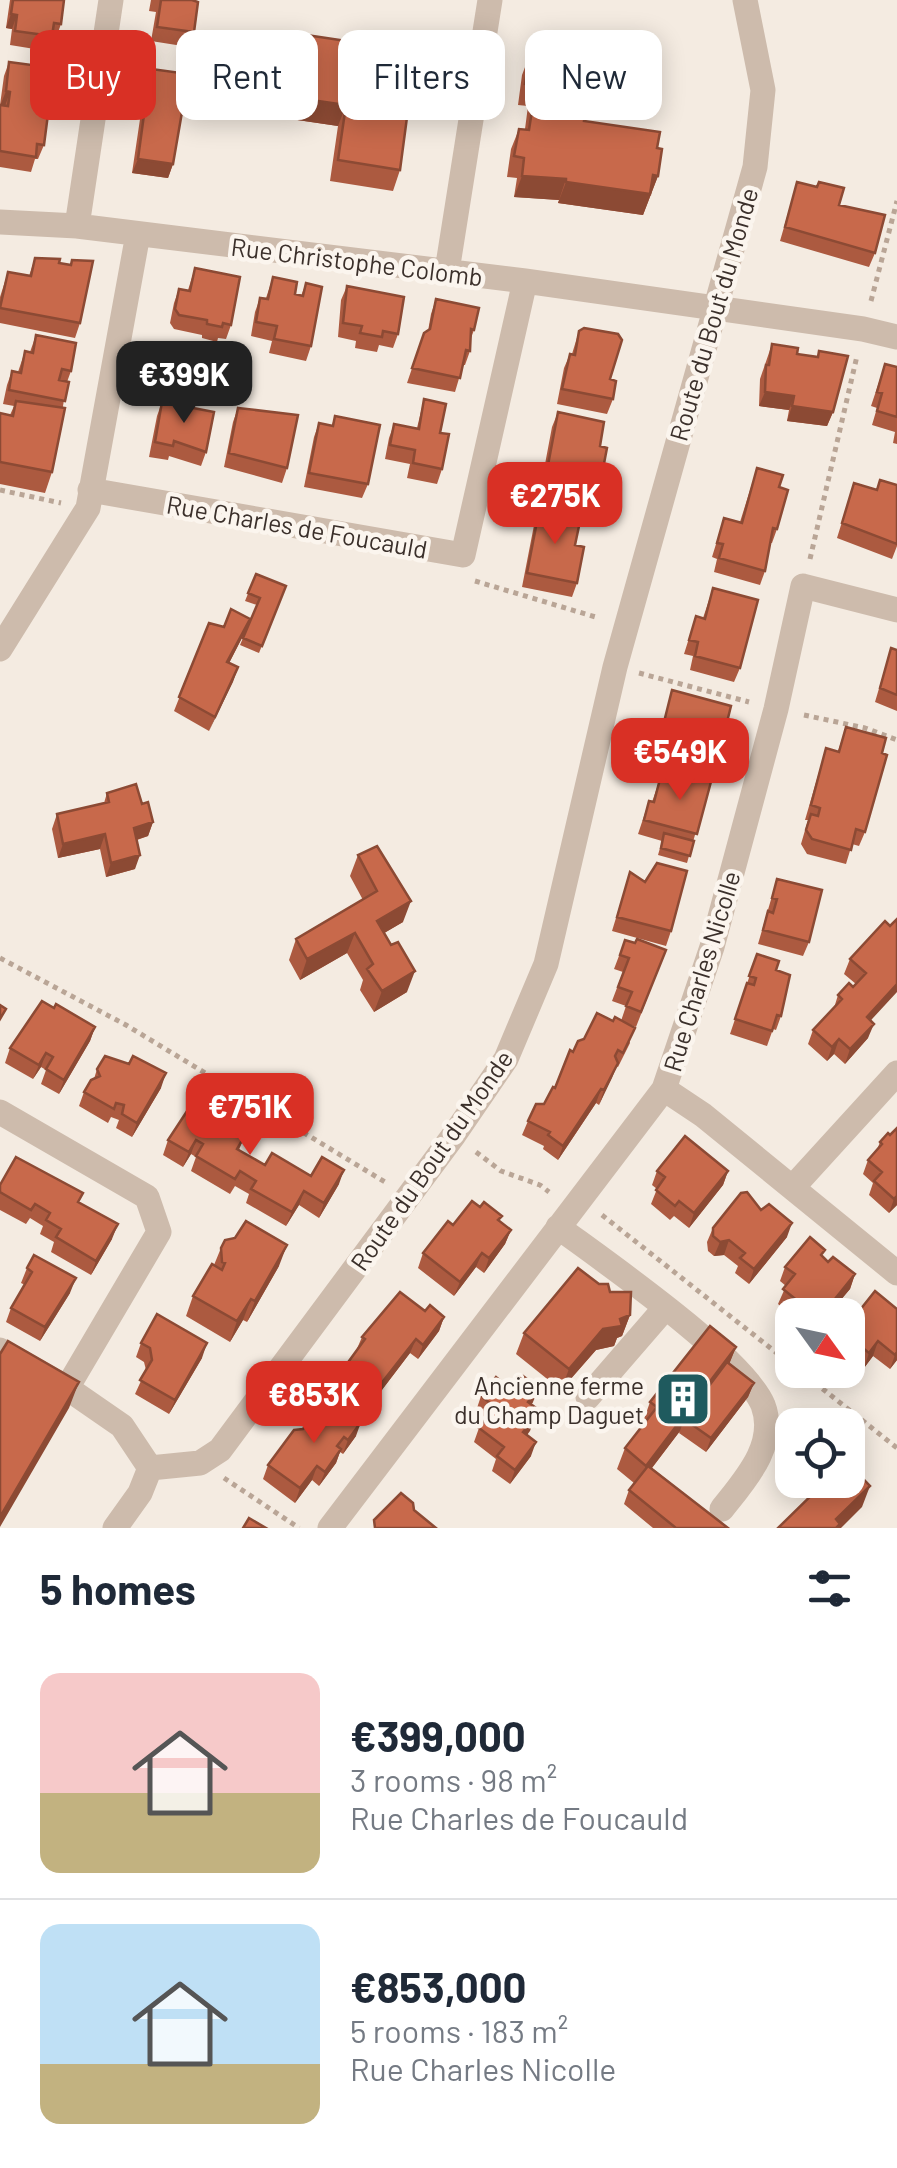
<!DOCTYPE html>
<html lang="en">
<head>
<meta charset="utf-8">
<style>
	:root { --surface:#fff; --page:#f6f6f7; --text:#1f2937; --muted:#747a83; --line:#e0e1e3; --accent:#d93025 }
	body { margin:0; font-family:Barlow,sans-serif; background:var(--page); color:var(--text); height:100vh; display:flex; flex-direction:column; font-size:38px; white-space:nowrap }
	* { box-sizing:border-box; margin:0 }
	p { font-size:32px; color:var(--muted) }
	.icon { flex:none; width:55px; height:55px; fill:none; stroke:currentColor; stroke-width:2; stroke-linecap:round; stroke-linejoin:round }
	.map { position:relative; height:1528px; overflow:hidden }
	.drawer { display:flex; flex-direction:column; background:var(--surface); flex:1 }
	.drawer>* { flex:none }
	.banner { position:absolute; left:30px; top:30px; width:838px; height:90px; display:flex; gap:20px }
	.needle { width:65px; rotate:123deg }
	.tools { position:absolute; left:775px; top:1298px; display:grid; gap:20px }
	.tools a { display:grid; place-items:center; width:90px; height:90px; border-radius:20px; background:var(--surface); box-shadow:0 5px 25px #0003; font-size:50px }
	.price { position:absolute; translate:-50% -85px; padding:0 22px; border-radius:20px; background:var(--accent); color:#fff; font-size:32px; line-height:65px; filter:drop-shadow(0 2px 5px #0008) }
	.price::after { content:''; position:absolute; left:50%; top:60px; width:30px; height:22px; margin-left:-15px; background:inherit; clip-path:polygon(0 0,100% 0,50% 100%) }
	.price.on { background:#222; color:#fff }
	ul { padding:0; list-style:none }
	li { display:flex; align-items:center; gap:30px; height:250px; padding:0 40px }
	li+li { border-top:2px solid var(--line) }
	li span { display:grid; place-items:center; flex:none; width:280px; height:200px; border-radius:20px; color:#555 }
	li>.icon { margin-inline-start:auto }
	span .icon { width:120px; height:120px; fill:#fffc; stroke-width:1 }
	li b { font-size:42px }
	h2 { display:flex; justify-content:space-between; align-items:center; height:120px; padding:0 40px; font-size:42px }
	.pill { padding:0 35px; border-radius:20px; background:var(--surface); box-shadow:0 5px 25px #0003; font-size:35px; line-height:90px }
	.pill.on { background:var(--accent); color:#fff }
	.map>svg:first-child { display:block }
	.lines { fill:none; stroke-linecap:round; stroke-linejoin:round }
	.path { stroke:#b9a596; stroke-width:5; stroke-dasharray:5 5; stroke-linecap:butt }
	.minor { stroke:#cdbbac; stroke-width:25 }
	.wall { fill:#ac5a40 }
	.shaded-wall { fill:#8c4a34 }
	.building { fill:#c8694b; stroke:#8c4a34; stroke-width:2.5 }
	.labels { text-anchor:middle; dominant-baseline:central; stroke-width:9; stroke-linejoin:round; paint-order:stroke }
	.street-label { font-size:25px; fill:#3b302b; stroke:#fbf5ee }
	.poi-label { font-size:25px; fill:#3b302b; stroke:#fbf5ee; text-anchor:end }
</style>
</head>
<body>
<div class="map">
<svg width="897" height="1528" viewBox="0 0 897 1528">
	<rect width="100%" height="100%" fill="#f4ebe1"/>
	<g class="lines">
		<path class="path" d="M871,301L897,201
			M0,490L61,503
			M810,559L857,356
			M475,581L599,618
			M639,673L749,702
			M804,715L865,728L897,740
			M0,958L126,1025L385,1182
			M476,1152L501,1171L540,1185L549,1192
			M602,1215L792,1365
			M799,1370L897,1448
			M224,1478L299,1528"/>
		<path class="minor" d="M0,222L77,226L525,281L863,329L897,337
			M77,226L111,0
			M447,271L490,0
			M90,490L463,555L525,281
			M0,649L88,508L138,234
			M664,1089L703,1115L897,1273
			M0,1112L147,1197L159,1232L67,1388
			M793,1187L897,1073
			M558,1227C604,1261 743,1357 763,1405C778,1445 744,1481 722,1509
			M0,1350L67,1388L122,1426L150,1468
			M588,1397L665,1308
			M150,1468L200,1463L220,1450L454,1135L506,1059L546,964L615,667L755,167L763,90L745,0
			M115,1528L140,1493L150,1468
			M330,1528L664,1089L712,947L776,709L803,586L897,610"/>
	</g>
	<path class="wall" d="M10,0H64L61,24L56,38H52L47,51L10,45L12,29L6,28Z
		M151,0H192L194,32L189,47L151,41L156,12L149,11Z
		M293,33L404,71L400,170L393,191L330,181L338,126L277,117L278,72Z
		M530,54L574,61L584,121L657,148L658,176L643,215L558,203L559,200L514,197L517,178L507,177L511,149L519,129H525L528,106L518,105L522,75Z
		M9,62L43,96L44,145L38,159H35L31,172L0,167V105L4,76Z
		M144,68L179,88L173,164L168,178L132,173L143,99L136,98L139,82Z
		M797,182L839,205L875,253L869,267L780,241Z
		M35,258L70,265L72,260L80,323L75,338L0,323V297L8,272L29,276Z
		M195,268L231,325L226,339L218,338L217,342L202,338V335L174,329L170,323L174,303L179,289L188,290Z
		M273,277L295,294L301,296L306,283L311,346L306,361L269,353L272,341L251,336L255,312L260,298H266Z
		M347,286L398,334L393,348L379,345L377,352L355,348L356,341L338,337L341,300Z
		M436,299L474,330L471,338L470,351L465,365H463L455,392L407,383L424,333L428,331L431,314Z
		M579,331L610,379L613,399L607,414L557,404L564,368L570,354H572Z
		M36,335L71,371L67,382L52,472L45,493L0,484V413L10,415L14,406L3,404L7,385L12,371L18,372L25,351L30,352Z
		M772,344L797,354L817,357L819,351L833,412L827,426L787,421L789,410L759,406L760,379Z
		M885,364L897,367V444L893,443L895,432L872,425L877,408L871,406Z
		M424,399L442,469L437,484L407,478L410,464L385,459L389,438L394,424L417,428Z
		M162,402L206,452L201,466L169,456L168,460L149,457L157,416Z
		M238,408L287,468L282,483L224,467L233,422Z
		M558,412L600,446L604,493L599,507L539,496L552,427Z
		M335,416L368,484L362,498L304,487L314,437L319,423L332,425Z
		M757,468L779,487L777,529L772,543H770L765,571L760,585L714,572L717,559L712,557L724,518L740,522Z
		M854,483L877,490L897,485V546L892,559L837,538Z
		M540,506L562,523L575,545L577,583L572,597L522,587L535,520Z
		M256,574L286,586L259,653L240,645L257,605L245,601Z
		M713,588L740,668L734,682L690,670L693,656L684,654L696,616L703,618Z
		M250,619L244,634L229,663L238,667L209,731L174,711L209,623L224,627Z
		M891,648L897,650V711L875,702Z
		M672,690L726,726L687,863L658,855L662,841L638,834L649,801L652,802L660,779L680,785L685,773L665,767L671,749L657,745Z
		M846,727L882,753L865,832L859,846L852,844L846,864L807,854L801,844L808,820H805L826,748L838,751Z
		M107,793L142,804L153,822L148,836L137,840L135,869L106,877L100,849L58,858L52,829L57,814L104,803Z
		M358,855L403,922L384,933L407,992L374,1012L360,990L363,980L347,953L300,980L289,960L296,939L363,900L350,876Z
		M630,872L671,931L666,946L612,931Z
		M777,879L809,942L803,956L758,944Z
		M885,921L868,1038L845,1064L834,1054L827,1061L808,1044L813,1030L834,1008L838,995L856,984L844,974L850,959Z
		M625,940L635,943L666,950L636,1027L623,1022L630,1043L618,1067L616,1066L599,1105L596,1103L558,1160L543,1149L544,1146L522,1135L528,1121L544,1104L555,1088L573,1052L584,1039L613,1021H621L626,1006L612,1001L623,972L614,969Z
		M757,954L776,970L781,1016L776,1030L773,1029L767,1046L730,1034Z
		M54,1008L95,1027L90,1041L59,1094L41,1084L46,1070L41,1067L33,1079L5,1063L10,1048Z
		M97,1069L161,1088L132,1137L116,1128L119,1120L111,1117L108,1123L79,1106L84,1092L94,1079Z
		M897,1128V1205L889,1213L869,1195L873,1183L863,1174L868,1160L877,1150L880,1142L890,1135Z
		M234,1131L244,1137L239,1150L265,1165L311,1176L339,1184L319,1218L299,1205L286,1226L246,1203L249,1194L235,1186L230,1194L191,1171L196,1157L191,1154L183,1167L163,1155L168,1140Z
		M657,1171H728L723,1185L689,1228L674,1216L670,1220L651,1204L657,1189L652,1185Z
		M0,1185L83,1193L79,1202L112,1239L91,1275L51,1252L54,1242L40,1234L43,1226L30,1218L26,1224L0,1210Z
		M761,1210L787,1237L749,1284L735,1273L738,1266L724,1255L714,1256L708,1251L707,1242L713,1228Z
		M500,1222L511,1230L505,1244L484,1273L476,1267L454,1296L418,1268L423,1253L453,1225Z
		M221,1248L279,1266L247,1322L243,1320L230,1342L186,1316L193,1296L214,1265Z
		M823,1257L828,1262L855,1274L850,1289L828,1315L792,1316L778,1304L786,1286L780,1281L785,1267Z
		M27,1268L70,1293L40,1341L6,1322L11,1308L25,1285L21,1283Z
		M610,1292L630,1315L622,1336L617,1338L614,1346L596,1350L561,1390L516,1354L524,1333Z
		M897,1309V1360L890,1369L873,1356L864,1368L848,1354V1332L852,1320Z
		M425,1311L444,1317L439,1331L418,1359L410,1353L375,1399L344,1375L349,1361L356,1351L362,1337Z
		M141,1343L202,1358L169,1414L135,1394L146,1370L144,1362L136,1357Z
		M736,1347L729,1364L754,1383L748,1397L706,1452L679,1433L680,1431L652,1468L728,1528H653L624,1504L629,1490L634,1483L617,1469L625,1448L644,1423L643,1422L650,1402Z
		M512,1390L533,1402L531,1405L533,1416L535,1417L527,1435L531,1456L510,1484L492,1471L496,1459L474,1442L479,1428L486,1418L476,1411L481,1396Z
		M326,1419L356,1436L343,1454L340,1452L336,1463L319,1486L312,1480L295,1503L263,1479L268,1465L303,1429Z"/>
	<path class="shaded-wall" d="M11,14L17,15L12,29L6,28Z
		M142,84L148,85L143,99L136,98Z
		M6,91L10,92L5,106H0Z
		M284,96L346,105L338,126L277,117Z
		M138,159L173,164L168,178L132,173Z
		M653,175L658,176L643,215L558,203L566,182Z
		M522,176L566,179L559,200L514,197Z
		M765,392L794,396L789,410L759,406Z
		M792,406L833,412L827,426L787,421Z
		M250,619L244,634L222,677L227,662Z
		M238,667L233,682L209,731L215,717Z
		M153,822L148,836L129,842L134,828Z
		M105,834L100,849L58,858L63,844Z
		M140,855L135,869L106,877L111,863Z
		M411,901L403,922L369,942L377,921Z
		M355,933L347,953L300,980L307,959Z
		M415,971L407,992L374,1012L382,991Z
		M897,984V992L861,1031L867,1017Z
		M874,1024L868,1038L845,1064L850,1049Z
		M95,1027L90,1041L59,1094L64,1080Z
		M839,1039L834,1054L827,1061L832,1047Z
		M46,1053L41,1067L33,1079L39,1065Z
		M618,1063L612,1078L599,1105L604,1090Z
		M166,1073L161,1088L132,1137L137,1123Z
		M601,1089L596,1103L558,1160L563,1146Z
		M196,1140L191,1154L183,1167L189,1152Z
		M344,1170L339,1184L319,1218L324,1203Z
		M728,1171L723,1185L689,1228L694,1213Z
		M304,1191L299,1205L286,1226L292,1212Z
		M897,1196V1205L889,1213L894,1199Z
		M792,1223L787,1237L749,1284L754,1269Z
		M118,1224L112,1239L91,1275L96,1261Z
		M511,1230L505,1244L484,1273L489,1258Z
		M729,1240L724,1255L714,1256L720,1242Z
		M287,1245L279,1266L247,1322L255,1301Z
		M482,1253L476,1267L454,1296L460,1282Z
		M855,1274L850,1289L828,1315H822Z
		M76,1278L70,1293L40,1341L45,1327Z
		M251,1299L243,1320L230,1342L237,1321Z
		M630,1315L622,1336L617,1338L614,1346L596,1350L561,1390L569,1369L603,1329Z
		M444,1317L439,1331L418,1359L423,1345Z
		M416,1339L410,1353L375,1399L380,1385Z
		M878,1341L873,1356L864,1368L869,1353Z
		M207,1343L202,1358L169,1414L175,1400Z
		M736,1347L728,1367L684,1419L680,1431L638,1486L646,1466Z
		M897,1352V1360L890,1369L895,1355Z
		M79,1382L69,1408L0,1527V1517Z
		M754,1383L748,1397L706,1452L711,1438Z
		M539,1388L533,1402L522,1416L528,1402Z
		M535,1417L530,1431L518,1447L523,1432Z
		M361,1422L356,1436L343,1454L348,1440Z
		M536,1442L531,1456L510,1484L515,1470Z
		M341,1449L336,1463L319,1486L325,1472Z
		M317,1466L312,1480L295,1503L300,1488Z
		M870,1486L862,1507L841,1528H833L836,1519Z"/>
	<path class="building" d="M13,0H64L61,24L54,23L52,36L15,31L17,15L11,14Z
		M161,0H192L198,2L194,32L157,27Z
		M293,33L407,50L404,71L413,72L400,170L338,160L346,105L284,96L286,51L290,52Z
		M547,52L574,56V61L592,63L584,121L660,132L657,148L662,149L658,176L653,175L650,194L566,182V179L522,176L524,158L514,156L519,129L529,130L536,85L525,84L530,54L546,57Z
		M9,62L47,67L43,96H50L48,114L44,145L37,144L36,157L0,151V105L8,106L10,92L6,91Z
		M144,68L181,73L179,88L186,89L173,164L138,159L148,85L142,84Z
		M797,182L817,187L819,182L844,188L839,205L885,215L875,253L785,227Z
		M35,258L60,259L59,263L71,265L72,260L93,261L80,323L0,308L8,272L31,276Z
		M195,268L240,277L231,325L223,323L222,327L207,324V320L179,315L175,309L179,289L190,291Z
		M273,277L297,282L295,294L303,296L306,283L322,287L311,346L274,339L277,326L256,322L260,298L268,299Z
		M347,286L404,297L398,334L383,331L382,337L360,333L362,326L343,323Z
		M436,299L479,308L474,330L471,329L470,351L466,350L460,378L412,368L424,333L430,329Z
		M584,328L618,334L622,340L610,379L616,381L613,399L562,389L570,354L575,355L579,331Z
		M36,335L76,343L71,371L62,369L59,380L69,382L65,401L9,390L12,371L21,373L25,351L33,353Z
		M772,344L798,348L797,354L818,357L819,351L848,356L833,412L792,406L794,396L765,392L766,365H769Z
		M885,364L897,367V417L877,411L882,393L877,392Z
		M424,399L446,404L440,433L449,434L442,469L413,463L415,450L390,445L394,424L419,429Z
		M16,401L65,408L52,472L0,462V413L13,416Z
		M162,402L214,412L206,452L174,441L173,446L155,442Z
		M238,408L298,415L287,468L229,453Z
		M558,412L604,422L600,446L607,448L602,474L608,475L604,493L545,481Z
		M335,416L380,425L368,484L309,473L319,423L333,426Z
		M757,468L783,475L779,487L788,490L777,529L773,528L765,571L719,558L723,544L717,543L724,518L742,523Z
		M880,480L897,485V544L842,523L854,483L877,490Z
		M540,506L565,510L562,523L579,526L575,545L584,547L577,583L527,573Z
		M256,574L286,586L262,646L243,638L260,598L248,593Z
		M713,588L758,600L740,668L695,656L698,642L689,640L696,616L705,619Z
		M231,609L250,619L227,662L238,667L215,717L179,697L209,623L224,627Z
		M891,648L897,650V695L880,688Z
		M672,690L731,706L726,726L707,721L703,733L722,738L716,765L671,753L674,740L690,744L691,738L662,730Z
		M846,727L886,738L882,753L887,755L865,832L856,829L851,850L812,839L806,830L811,814L818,816L820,808L811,805L826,748L839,752Z
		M685,771L712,778L697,834L644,820L649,801L654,802L660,779L681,785Z
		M136,784L142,804L148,802L153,822L134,828L140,855L111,863L105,834L63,844L57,814L109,802L107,793Z
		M664,833L694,841L690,856L661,848Z
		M377,846L411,901L377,921L391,945L398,942L415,971L382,991L367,969L373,964L355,933L307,959L296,939L377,891L358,855Z
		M657,863L687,871L671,931L617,917L630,872L645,882Z
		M777,879L822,890L809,942L763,930L768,911L773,913L777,899L772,898Z
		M897,919V984L867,1017L874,1024L850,1049L839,1039L832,1047L813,1030L842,999L838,995L849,983L853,987L866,973L850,959L885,921L890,926Z
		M637,939L666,950L641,1012L626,1006L632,992L618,987L629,958L620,955L625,940L635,943Z
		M757,954L779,961L776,970L790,975L781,1016L777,1015L772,1031L735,1019L747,983L754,985L756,978L749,976Z
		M42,1001L54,1008L56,1004L95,1027L64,1080L46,1069L53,1057L46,1053L39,1065L10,1048Z
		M0,1005L6,1009L0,1019Z
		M597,1013L613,1021L615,1017L635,1028L623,1053L618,1050L615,1056L618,1063L604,1090L601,1089L563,1146L548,1135L550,1132L528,1121L536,1104H544L553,1087L555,1088L570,1050L573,1052L578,1041L584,1039Z
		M105,1056L129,1064L133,1056L166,1073L137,1123L122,1114L124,1105L116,1103L114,1109L84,1092L91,1080L100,1076L97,1069Z
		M195,1099L213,1109L217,1102L240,1115L232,1130L244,1137L237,1149L265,1165L272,1153L311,1176L322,1157L344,1170L324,1203L304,1191L292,1212L251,1189L256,1181L240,1171L235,1179L196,1156L203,1144L196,1140L189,1152L168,1140Z
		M897,1128V1196L894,1199L874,1181L882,1172L868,1160L882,1144L880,1142L888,1133L890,1135Z
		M685,1136L728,1171L694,1213L679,1201L675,1206L656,1190L665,1177L657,1171Z
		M16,1157L83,1193L78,1202L118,1224L96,1261L56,1237L61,1229L46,1220L50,1213L35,1204L31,1210L0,1192V1185Z
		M747,1192L761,1210L769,1204L792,1223L754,1269L740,1258L745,1253L729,1240L720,1242L713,1236V1228L741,1193Z
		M472,1201L480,1207L484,1202L502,1216L498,1220L511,1230L489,1258L482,1253L460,1282L423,1253L448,1221L453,1225Z
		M246,1221L287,1245L255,1301L251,1299L237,1321L193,1296L212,1264L222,1270L225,1263L222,1262L221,1248L225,1240L235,1238Z
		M810,1237L825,1250L821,1255L828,1262L833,1257L855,1274L822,1315H815L783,1289L795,1274L785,1267Z
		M34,1255L76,1278L45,1327L11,1308L32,1272L27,1268Z
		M578,1268L599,1284H608L610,1292H631L630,1315L620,1319L622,1326L603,1329L569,1369L524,1333Z
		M875,1291L897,1309V1352L895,1355L878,1341L869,1353L848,1336L857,1324L852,1320Z
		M400,1292L425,1311L430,1305L444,1317L423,1345L416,1339L380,1385L349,1361L365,1339L362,1337Z
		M157,1314L207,1343L175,1400L140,1380L152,1360L150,1348L141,1343Z
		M710,1326L736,1347L646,1466L625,1448L657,1407L650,1402Z
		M8,1341L79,1382L0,1517V1354Z
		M727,1362L754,1383L711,1438L684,1419Z
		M523,1376L539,1388L528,1402L536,1408L531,1414L535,1417L523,1432L536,1442L515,1470L497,1456L504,1447L479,1428L495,1407L481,1396L496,1377L512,1390Z
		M337,1404L361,1422L348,1440L344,1437L337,1446L341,1449L325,1472L317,1466L300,1488L268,1465L294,1430L303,1429L316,1412L326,1419Z
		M848,1463L870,1486L836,1519L840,1524L836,1528H778L827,1480H848Z
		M648,1466L728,1528H676L629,1490Z
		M401,1493L413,1503L414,1510L436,1528H375L374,1520Z
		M249,1518L266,1528H243Z"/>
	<defs>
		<g id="building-square" transform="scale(2.875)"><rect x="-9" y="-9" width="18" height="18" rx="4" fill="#1f5a5e" stroke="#fbf5ee"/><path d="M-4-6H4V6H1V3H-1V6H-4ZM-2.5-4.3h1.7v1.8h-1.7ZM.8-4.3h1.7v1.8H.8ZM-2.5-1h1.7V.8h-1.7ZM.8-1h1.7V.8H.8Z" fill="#fff"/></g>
	</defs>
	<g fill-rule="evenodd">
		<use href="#building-square" x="683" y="1399"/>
	</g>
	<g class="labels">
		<g class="street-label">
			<text transform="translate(357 261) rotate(7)">Rue Christophe Colomb</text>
			<text transform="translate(713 314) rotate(-74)">Route du Bout du Monde</text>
			<text transform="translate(297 526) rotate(10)">Rue Charles de Foucauld</text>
			<text transform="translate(701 971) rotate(-73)">Rue Charles Nicolle</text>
			<text transform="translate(431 1160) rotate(-55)">Route du Bout du Monde</text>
		</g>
		<g class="poi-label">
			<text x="644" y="1385">Ancienne ferme<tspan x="644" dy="29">du Champ Daguet</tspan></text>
		</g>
	</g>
</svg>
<div class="tools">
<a><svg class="needle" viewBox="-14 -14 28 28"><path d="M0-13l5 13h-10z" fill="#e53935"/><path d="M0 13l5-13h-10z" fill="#747a83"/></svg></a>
<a><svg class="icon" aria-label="locate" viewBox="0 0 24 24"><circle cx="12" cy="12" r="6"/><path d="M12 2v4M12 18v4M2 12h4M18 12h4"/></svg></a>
</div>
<b class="price on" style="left:184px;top:426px">€399K</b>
<b class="price" style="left:555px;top:547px">€275K</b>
<b class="price" style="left:680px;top:803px">€549K</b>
<b class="price" style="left:250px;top:1158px">€751K</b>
<b class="price" style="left:314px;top:1446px">€853K</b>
<div class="banner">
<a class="pill on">Buy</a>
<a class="pill">Rent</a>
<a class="pill">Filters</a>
<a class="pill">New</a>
</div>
</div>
<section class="drawer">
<h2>5 homes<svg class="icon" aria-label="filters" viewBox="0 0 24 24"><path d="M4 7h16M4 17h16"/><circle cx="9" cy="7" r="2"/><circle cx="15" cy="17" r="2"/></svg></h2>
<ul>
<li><span style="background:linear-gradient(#f6c9c9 60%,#c2b280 0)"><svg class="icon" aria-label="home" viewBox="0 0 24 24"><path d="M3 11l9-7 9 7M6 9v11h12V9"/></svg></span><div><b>€399,000</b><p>3 rooms · 98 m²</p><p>Rue Charles de Foucauld</p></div></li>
<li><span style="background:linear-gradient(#bfe0f5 70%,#c2b280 0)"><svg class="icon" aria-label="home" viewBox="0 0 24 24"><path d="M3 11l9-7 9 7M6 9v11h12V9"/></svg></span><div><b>€853,000</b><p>5 rooms · 183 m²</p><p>Rue Charles Nicolle</p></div></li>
</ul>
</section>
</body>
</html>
